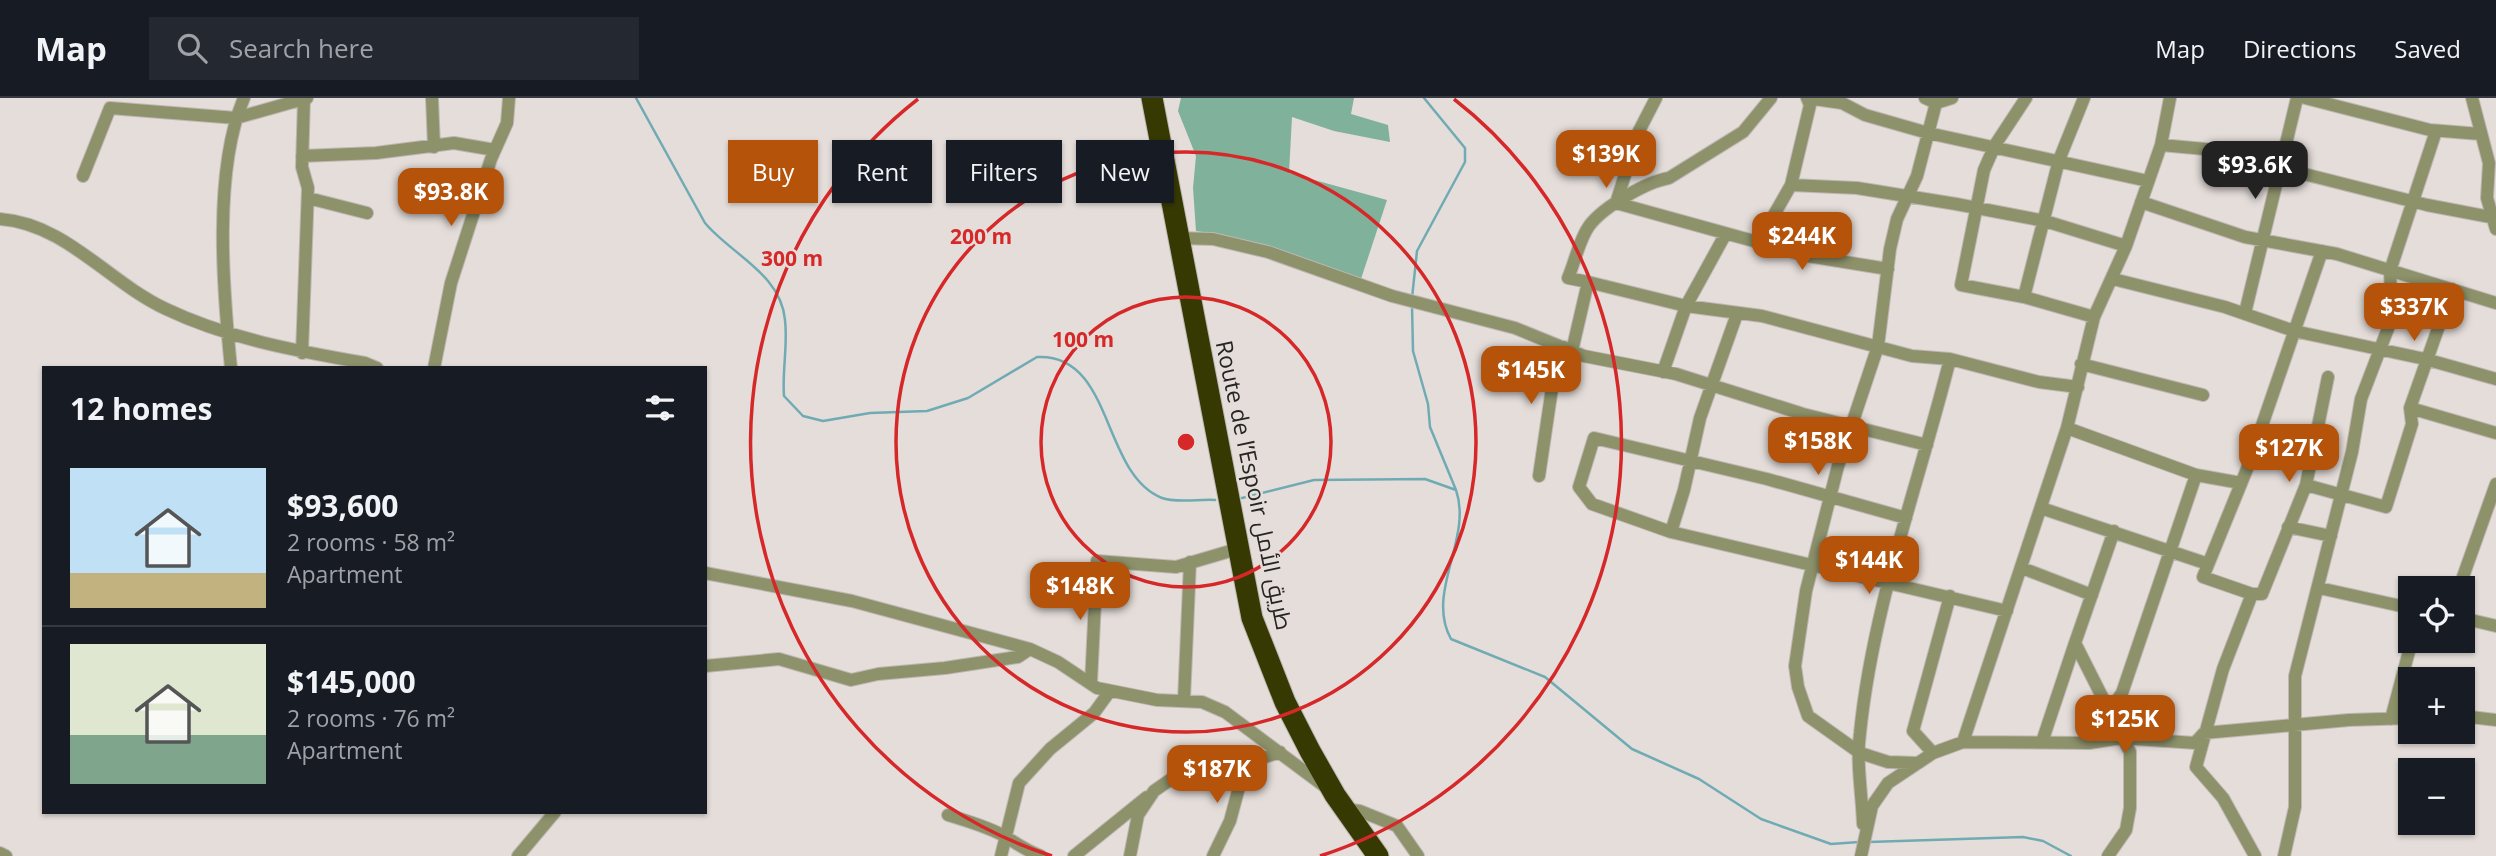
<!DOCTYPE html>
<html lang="en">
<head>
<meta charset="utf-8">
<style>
	:root { --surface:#171b24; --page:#242831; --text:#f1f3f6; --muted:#9ea1a6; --line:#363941; --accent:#b45309 }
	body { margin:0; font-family:"Open Sans",Cairo,sans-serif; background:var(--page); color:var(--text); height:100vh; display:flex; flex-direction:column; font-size:26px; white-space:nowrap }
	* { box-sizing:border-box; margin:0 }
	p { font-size:23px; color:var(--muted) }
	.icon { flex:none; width:38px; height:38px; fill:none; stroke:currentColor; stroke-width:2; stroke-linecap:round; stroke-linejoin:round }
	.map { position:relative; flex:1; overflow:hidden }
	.drawer { position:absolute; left:42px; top:268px; width:665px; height:448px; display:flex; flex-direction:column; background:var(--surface); border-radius:0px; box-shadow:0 2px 5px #0004 }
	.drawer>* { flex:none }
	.hud { position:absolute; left:728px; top:42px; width:665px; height:63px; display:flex; gap:14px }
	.fabs { position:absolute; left:2398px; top:478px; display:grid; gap:14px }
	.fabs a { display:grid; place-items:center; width:77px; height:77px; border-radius:0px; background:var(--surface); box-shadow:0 2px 5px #0004; font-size:35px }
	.price { position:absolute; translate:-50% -60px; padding:0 16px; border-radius:14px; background:var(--accent); color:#fff; font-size:23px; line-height:46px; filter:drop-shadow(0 2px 4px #0008) }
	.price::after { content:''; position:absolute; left:50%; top:42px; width:21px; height:16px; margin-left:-10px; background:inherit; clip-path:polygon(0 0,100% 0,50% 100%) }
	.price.selected { background:#222; color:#fff }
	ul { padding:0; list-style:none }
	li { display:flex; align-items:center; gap:21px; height:175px; padding:0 28px }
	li+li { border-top:2px solid var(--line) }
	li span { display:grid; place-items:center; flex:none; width:196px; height:140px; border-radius:0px; color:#555 }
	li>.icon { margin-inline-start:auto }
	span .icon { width:84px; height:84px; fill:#fffc; stroke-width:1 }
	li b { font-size:30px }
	h2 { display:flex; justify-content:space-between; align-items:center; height:84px; padding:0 28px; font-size:30px }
	.pill { padding:0 24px; border-radius:0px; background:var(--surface); box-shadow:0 2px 5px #0004; font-size:24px; line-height:63px }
	.pill.selected { background:var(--accent); color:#fff }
	header { display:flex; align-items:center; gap:42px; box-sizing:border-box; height:98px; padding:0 35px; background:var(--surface); border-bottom:2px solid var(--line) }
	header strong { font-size:33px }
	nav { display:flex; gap:38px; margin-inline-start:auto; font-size:24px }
	.search { width:490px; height:63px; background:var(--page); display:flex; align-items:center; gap:18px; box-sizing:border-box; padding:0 24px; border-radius:0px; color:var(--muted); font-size:26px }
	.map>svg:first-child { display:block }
	.forest { fill:#80b19b }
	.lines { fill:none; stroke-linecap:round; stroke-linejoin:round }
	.stream { stroke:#70abb3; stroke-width:2.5 }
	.street-casing { stroke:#beb8b5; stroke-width:14 }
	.highway-casing { stroke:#beb8b5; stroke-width:23 }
	.street { stroke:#8e926b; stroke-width:12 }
	.highway { stroke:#363901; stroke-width:21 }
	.ring { fill:none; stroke:#d62828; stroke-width:3.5 }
	.labels { text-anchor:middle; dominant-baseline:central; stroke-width:5; stroke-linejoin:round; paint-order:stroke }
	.street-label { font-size:23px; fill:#272523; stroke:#e4ddda }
	.centre { fill:#d62828; stroke:#e4ddda; stroke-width:3.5 }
	.ring-label { font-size:21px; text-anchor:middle; font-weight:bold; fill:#d62828; stroke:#e4ddda; stroke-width:5; stroke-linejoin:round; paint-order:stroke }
</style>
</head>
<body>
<header>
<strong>Map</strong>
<div class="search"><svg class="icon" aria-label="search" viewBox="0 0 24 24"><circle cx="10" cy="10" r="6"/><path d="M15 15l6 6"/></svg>Search here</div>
<nav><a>Map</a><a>Directions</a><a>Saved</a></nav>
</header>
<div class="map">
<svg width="2496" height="758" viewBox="0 0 2496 758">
	<rect width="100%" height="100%" fill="#e4ddda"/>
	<path class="forest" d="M1181,0H1354L1351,16L1388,27L1390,44L1334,33L1292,19L1289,75L1387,102L1361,181L1227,138L1196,133L1193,90L1196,58L1178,13Z"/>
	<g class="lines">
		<path class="stream" d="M636,0L705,125C732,157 781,176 785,222C788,247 782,273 784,298L803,318L823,323L870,315L927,313L968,300L1037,259C1114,255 1101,376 1162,400C1174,405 1200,401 1215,402
			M1412,200L1417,153L1465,64V50L1424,0
			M1412,207L1413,253L1428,306L1430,329L1456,392
			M1242,400L1314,382L1425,381L1456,392C1473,441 1425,494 1451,541L1545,579L1632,651L1699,681L1761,721L1831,746L1859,744
			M1869,744L2023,739L2043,743L2071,758"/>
		<g class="street-casing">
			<path id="street" d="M432,0L434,49
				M1656,0L1639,33L1616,105L1808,158L1888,171
				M1807,0L1842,5L1865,17L1928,35L2148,83
				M1925,0L1936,5L1952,0
				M2026,0L1995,47L1984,72L1961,187L2024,199L2094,219
				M2305,0L2430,32L2480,36
				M2472,0L2489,65L2487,100L2496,131
				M2161,47L2205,51L2427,107L2496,120
				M302,58L376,55L454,45L495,52
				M83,78L110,10L236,20L307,0
				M1791,87L1857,90L1956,106L2045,123L2126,148
				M308,100L367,115
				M2141,104L2245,139L2337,156L2496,205
				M0,121C66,126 108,184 166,211C229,241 297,253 365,265L377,270
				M1178,140L1213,141L1268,154L1392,198L1515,230L1584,258L1676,276L1803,316L1927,347
				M1759,143L1791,87L1810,7L1807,0
				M2322,153L2247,371L2203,479L2252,496H2262L2306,387L2328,279
				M2113,181L2225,209L2294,233L2425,261L2496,281
				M1588,184L1686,208L1762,218L1912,258L1950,261L2039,284L2078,289
				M2024,199L2059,62L2084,0
				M2245,215L2297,0
				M1572,253L1588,184L1568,180C1575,164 1579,142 1589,128C1603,109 1646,84 1669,80L1743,34L1771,0
				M302,255L308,90L302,69L304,0
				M2081,266L2203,297
				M231,270C223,192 213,72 244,0
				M434,270L451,185L491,61L507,25L509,0
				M1663,274L1686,208L1725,137
				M2410,310L2496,335
				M2067,330L2196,377L2241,385
				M2260,331L2314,342
				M1539,378L1555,270L1564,249
				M2306,387L2386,409L2412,326L2410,310L2452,191
				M2041,410L2208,466
				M1906,420L1767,381L1594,340L1579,389L1592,406L1671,434L2007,513
				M2288,429L2331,438
				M1671,434L1684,392L1700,320L1737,216
				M2022,470L2092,497
				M705,475L852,503L1030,551L1058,564L1097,590L1157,602L1202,604L1225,614L1324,688
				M2319,490L2410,510
				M2459,490L2496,386
				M2252,496L2223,571L2196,669L2223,700L2255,758
				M2462,520L2496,528
				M705,568L779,561L851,582L878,576L945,570L1018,559L1030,551
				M1091,585L1097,463L1176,469L1237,451
				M1184,602L1190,464
				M2108,615L2122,595L2196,377
				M2462,618L2496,622
				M2391,621L2412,542
				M1963,644L2067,330L2094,219L2126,148L2161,47L2170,0
				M2042,644L2075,545
				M1933,655L1913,633L1950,498
				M1918,665L1888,664L1860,655L1808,618L1798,589L1795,568L1806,493L1838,368L1878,248L1890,151L1897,121L1917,78L1936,5
				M1344,711L1360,713L1397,728L1418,758
				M948,717C967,723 989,729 1006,739C1019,747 1027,753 1041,758
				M1863,726C1862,696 1856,664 1860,635C1873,507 1919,385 1950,261
				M0,755L6,758
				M518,758L555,714
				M1001,758L1019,685L1050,651L1094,615L1110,593
				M1074,758L1147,699
				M1130,758L1138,717L1154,693L1177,677H1212L1280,654
				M1213,758L1230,723L1245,667
				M1861,758L1872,708L1888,685L1933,655L1963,644L2089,645L2121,640L2195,645L2204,635L2349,622L2410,620
				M2108,758L2126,732L2130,710V654L2075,545L2114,433
				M2284,758L2295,709V578L2352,354L2361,301L2392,220L2390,173L2436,33"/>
		</g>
		<g class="highway-casing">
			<path id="highway" d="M1152,0L1252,520L1285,604L1310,653L1335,697L1378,758"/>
		</g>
		<use href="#street" class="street"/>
		<use href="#highway" class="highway"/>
	</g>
	<g class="ring">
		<circle cx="1186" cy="344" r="145"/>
		<circle cx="1186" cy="344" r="290"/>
		<path d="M1052 758A435 435 0 0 1 918 1M1454 1A435 435 0 0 1 1320 758"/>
	</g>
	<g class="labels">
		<g class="street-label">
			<text transform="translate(1255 387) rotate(78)">Route de l’Espoir طريق الأمل</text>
		</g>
	</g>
	<circle cx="1186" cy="344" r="10" class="centre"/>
	<g class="ring-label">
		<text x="981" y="146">200 m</text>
		<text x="792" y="168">300 m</text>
		<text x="1083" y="249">100 m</text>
	</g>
</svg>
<div class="fabs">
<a><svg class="icon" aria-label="locate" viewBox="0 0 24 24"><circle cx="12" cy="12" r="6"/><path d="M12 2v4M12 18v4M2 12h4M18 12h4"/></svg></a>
<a>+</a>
<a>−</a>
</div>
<b class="price" style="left:1606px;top:92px">$139K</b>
<b class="price selected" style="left:2255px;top:103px">$93.6K</b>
<b class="price" style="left:451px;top:130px">$93.8K</b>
<b class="price" style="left:1802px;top:174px">$244K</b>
<b class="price" style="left:2414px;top:245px">$337K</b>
<b class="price" style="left:1531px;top:308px">$145K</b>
<b class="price" style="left:1818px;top:379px">$158K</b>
<b class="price" style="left:2289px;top:386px">$127K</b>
<b class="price" style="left:1869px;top:498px">$144K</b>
<b class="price" style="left:1080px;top:524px">$148K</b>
<b class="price" style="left:2125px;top:657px">$125K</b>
<b class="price" style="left:1217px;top:707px">$187K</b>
<div class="hud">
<a class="pill selected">Buy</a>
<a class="pill">Rent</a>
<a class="pill">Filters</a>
<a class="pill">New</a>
</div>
<section class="drawer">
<h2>12 homes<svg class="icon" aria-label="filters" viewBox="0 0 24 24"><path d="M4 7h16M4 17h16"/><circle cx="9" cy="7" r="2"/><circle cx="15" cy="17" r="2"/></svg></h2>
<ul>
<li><span style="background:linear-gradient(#bfe0f5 75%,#c2b280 0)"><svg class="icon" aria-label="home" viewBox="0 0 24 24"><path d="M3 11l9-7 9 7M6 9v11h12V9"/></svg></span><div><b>$93,600</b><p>2 rooms · 58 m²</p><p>Apartment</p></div></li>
<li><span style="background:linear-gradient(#dfe7d0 65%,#7fa58c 0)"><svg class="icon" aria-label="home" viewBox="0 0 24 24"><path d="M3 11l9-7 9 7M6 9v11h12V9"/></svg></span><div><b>$145,000</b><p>2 rooms · 76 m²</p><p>Apartment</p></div></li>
</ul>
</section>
</div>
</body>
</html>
